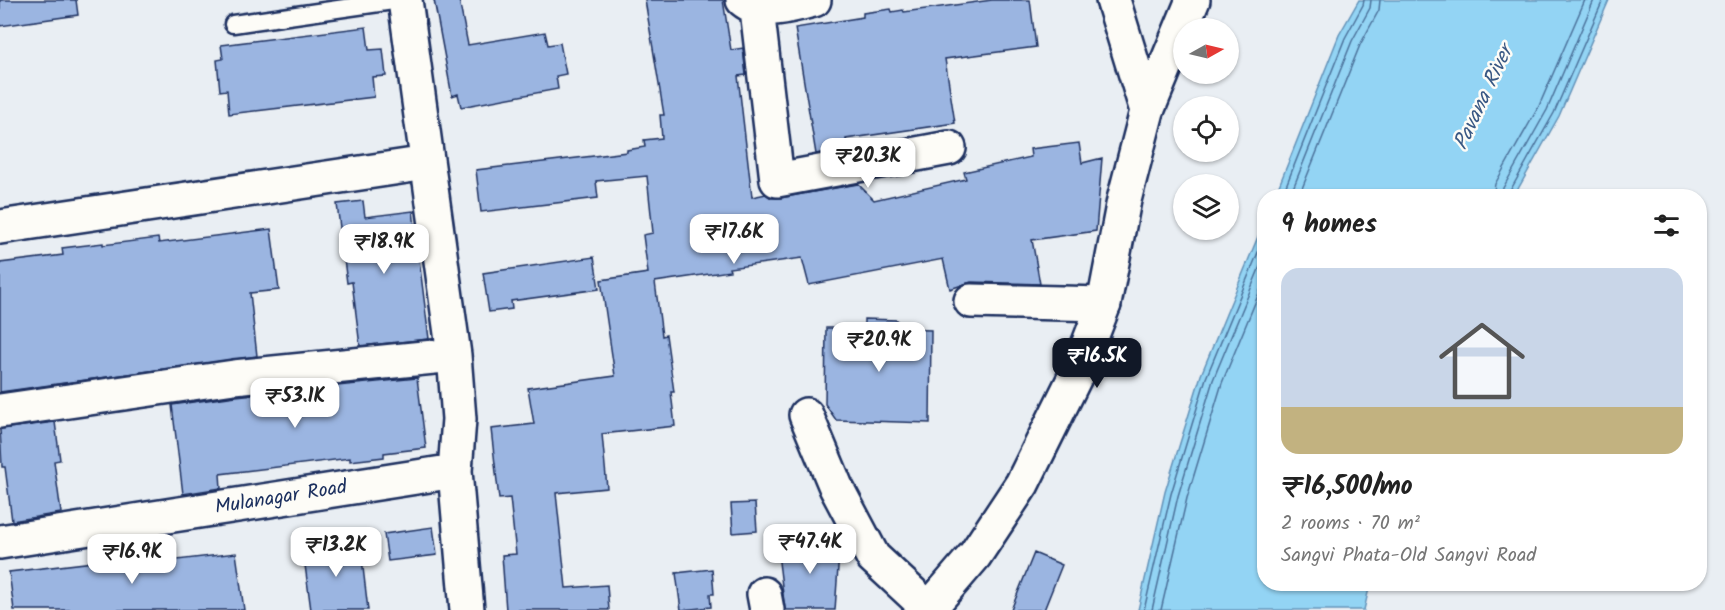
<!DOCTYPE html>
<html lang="en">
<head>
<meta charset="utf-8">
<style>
	:root { --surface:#fff; --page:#f2f2f2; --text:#222; --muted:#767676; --accent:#111827 }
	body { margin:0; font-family:Kalam,sans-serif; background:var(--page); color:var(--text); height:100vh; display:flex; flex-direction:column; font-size:22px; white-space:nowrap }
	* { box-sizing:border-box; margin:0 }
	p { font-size:20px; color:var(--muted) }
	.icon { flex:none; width:33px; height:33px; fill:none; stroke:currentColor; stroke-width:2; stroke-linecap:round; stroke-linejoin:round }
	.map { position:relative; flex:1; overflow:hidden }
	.drawer { position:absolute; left:1257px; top:189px; width:450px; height:402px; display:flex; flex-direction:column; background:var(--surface); border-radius:24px; box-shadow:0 2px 4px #0004 }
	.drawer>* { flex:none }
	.needle { width:39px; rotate:82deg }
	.buttons { position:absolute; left:1173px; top:18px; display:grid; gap:12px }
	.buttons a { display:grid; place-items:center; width:66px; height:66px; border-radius:50%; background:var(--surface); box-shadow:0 2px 4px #0004; font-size:30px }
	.price { position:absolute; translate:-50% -51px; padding:0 14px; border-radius:12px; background:#fff; color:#222; font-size:20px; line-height:39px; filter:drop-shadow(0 2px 3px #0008) }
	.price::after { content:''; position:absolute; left:50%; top:36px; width:18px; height:14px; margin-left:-9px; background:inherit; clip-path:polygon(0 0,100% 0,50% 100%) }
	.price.on { background:var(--accent); color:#fff }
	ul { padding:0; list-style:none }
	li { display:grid; align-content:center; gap:12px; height:318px; padding:0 24px }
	li span { display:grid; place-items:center; height:186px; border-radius:18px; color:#555 }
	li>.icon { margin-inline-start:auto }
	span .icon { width:108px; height:108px; fill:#fffc; stroke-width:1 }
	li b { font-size:26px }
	h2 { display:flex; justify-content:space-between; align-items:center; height:72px; padding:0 24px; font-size:26px }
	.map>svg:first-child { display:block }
	.water { fill:#93d4f4; stroke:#6392b8; stroke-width:1.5 }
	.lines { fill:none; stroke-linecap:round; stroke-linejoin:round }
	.shore { stroke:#4b719a; stroke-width:1.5 }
	.building { fill:#9bb5e1; stroke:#1b2f5e; stroke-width:1.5 }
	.lane-casing { stroke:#1b2f5e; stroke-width:21 }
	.street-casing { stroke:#1b2f5e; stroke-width:38 }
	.secondary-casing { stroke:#1b2f5e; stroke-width:38 }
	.lane { stroke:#fdfcf7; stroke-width:16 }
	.street { stroke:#fdfcf7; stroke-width:33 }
	.secondary { stroke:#fdfcf7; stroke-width:33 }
	.labels { text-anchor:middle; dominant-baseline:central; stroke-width:5; stroke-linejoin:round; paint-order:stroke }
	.street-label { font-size:20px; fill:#1b2f5e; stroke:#fdfcf7 }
	.water-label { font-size:21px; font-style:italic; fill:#395884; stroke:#fdfcf7 }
</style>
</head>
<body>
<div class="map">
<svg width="1725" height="610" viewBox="0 0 1725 610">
	<rect width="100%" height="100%" fill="#e9eef3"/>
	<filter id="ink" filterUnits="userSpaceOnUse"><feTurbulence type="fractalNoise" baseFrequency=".0167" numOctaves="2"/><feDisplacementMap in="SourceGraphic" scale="12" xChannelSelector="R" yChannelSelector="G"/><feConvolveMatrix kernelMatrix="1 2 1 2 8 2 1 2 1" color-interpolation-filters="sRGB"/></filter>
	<g filter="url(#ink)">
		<path class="water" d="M1359,0H1609L1559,116L1514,196H1275L1339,35Z
			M1264,222V584H1370L1364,610H1138L1165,492L1201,375Z"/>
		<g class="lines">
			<path class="shore" d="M1282,196L1345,38L1363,5L1364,0
				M1290,196L1352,41L1370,8L1371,0
				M1299,196L1360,45L1379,10L1380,0
				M1493,196L1495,184L1539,106L1585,0
				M1502,196L1503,188L1547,110L1594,0
				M1509,196L1510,191L1554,113L1603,0
				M1144,610L1171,494L1206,378L1264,238
				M1152,610L1178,496L1213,380L1264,257
				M1161,610L1187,498L1222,383L1264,281"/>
		</g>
		<path class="building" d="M0,0H76L78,15L0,26Z
			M434,0H459L468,45L545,32L548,45L560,43L566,74L556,76L558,89L461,107L458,94L452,96Z
			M645,0H723L731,50L743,48L746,75L738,76L752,197L766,194L771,198H780L858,184L874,200L966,179L964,172L1031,157L1030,149L1079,143L1082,163L1102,158L1096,231L1032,240L1040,284L971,282L950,289L943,259L809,285L802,258L729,268L730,271L655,282L662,336L666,335L674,392H671L675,426L602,434L607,488L556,493L566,588L607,585L609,610H506L502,555L516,554L510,498L499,499L491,429L534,424L528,388L615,376L601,280L648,273L643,235L653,233L647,176L596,181L598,198L481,212L476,170L627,152V150L645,147L644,140L662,138L660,115H664Z
			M992,0H1030L1036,47L945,59L955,123L846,139L847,148L816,154L795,28L863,17V13L891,9L892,12L903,10L904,12Z
			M366,27L369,50L383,49L386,76L372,77L374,97L229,114L227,90L220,91L217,60L223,59L221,45Z
			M363,201L365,217L413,211L429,339L360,346L352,282L347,283L337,204Z
			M271,229L279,290L250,293L257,356L0,392V263L63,255L62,248L103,243V245L158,238L159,243Z
			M594,257L599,289L511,301L512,309L489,312L483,273Z
			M864,319L897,320L896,329L931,330L930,423L836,420L825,404L826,328H864Z
			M417,378L426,448L384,453V457L350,461V458L220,474L221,488L183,494L172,405L236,396Z
			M55,422L60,460L54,461L61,513L12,521L5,467H2L0,429Z
			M755,503L757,531L733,533L731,504Z
			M433,527L437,555L388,561L384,534Z
			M840,539L835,610H785L777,546Z
			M360,542L368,610H311L303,550Z
			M168,550L169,561L236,553L244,610H14L9,572L110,560L109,557Z
			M1034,553L1062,565L1044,610H1011Z
			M712,569L714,594H710L711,607L681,610L676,573Z"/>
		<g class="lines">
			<g class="lane-casing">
				<path id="lane" d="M233,24L400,0"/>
			</g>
			<g class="street-casing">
				<path id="street" d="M405,0L454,355L459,419L455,471L467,610
					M743,0C762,16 791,5 814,0
					M757,9L777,180L949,148
					M0,227L427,163
					M971,301L1104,304
					M0,411L234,377L454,355
					M806,415L836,487L873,557L929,609
					M0,542L455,471
					M764,594L767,610"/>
			</g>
			<g class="secondary-casing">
				<path id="secondary" d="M1113,0L1147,111
					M928,610L975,555L1022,484L1078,371L1104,304L1124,200L1147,111L1193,0"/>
			</g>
			<use href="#lane" class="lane"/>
			<use href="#street" class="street"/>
			<use href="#secondary" class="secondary"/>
		</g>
	</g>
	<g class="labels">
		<g class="street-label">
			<text transform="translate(281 498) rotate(-9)">Mulanagar Road</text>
		</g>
		<g class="water-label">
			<text transform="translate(1484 98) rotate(-65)">Pavana River</text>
		</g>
	</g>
</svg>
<div class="buttons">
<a><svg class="needle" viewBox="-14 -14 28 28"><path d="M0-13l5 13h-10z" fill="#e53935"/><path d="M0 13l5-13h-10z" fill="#767676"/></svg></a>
<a><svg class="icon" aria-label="locate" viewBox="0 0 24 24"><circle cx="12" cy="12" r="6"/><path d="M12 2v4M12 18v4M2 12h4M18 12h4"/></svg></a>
<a><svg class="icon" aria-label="layers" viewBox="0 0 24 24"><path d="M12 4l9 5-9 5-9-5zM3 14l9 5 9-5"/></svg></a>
</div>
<b class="price" style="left:868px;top:189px">₹20.3K</b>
<b class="price" style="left:734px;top:265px">₹17.6K</b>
<b class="price" style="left:384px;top:275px">₹18.9K</b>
<b class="price" style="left:879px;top:373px">₹20.9K</b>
<b class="price on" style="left:1097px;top:389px">₹16.5K</b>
<b class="price" style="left:295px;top:429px">₹53.1K</b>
<b class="price" style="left:810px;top:575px">₹47.4K</b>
<b class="price" style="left:336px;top:578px">₹13.2K</b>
<b class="price" style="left:132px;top:585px">₹16.9K</b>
<section class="drawer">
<h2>9 homes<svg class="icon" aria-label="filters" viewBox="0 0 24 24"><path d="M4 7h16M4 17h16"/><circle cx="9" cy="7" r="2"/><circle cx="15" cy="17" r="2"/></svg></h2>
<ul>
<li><span style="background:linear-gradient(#c9d6e8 75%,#c2b280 0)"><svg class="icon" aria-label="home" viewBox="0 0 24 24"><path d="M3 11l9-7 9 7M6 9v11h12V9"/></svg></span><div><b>₹16,500/mo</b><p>2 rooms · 70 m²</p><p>Sangvi Phata-Old Sangvi Road</p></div></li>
</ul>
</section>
</div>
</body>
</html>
